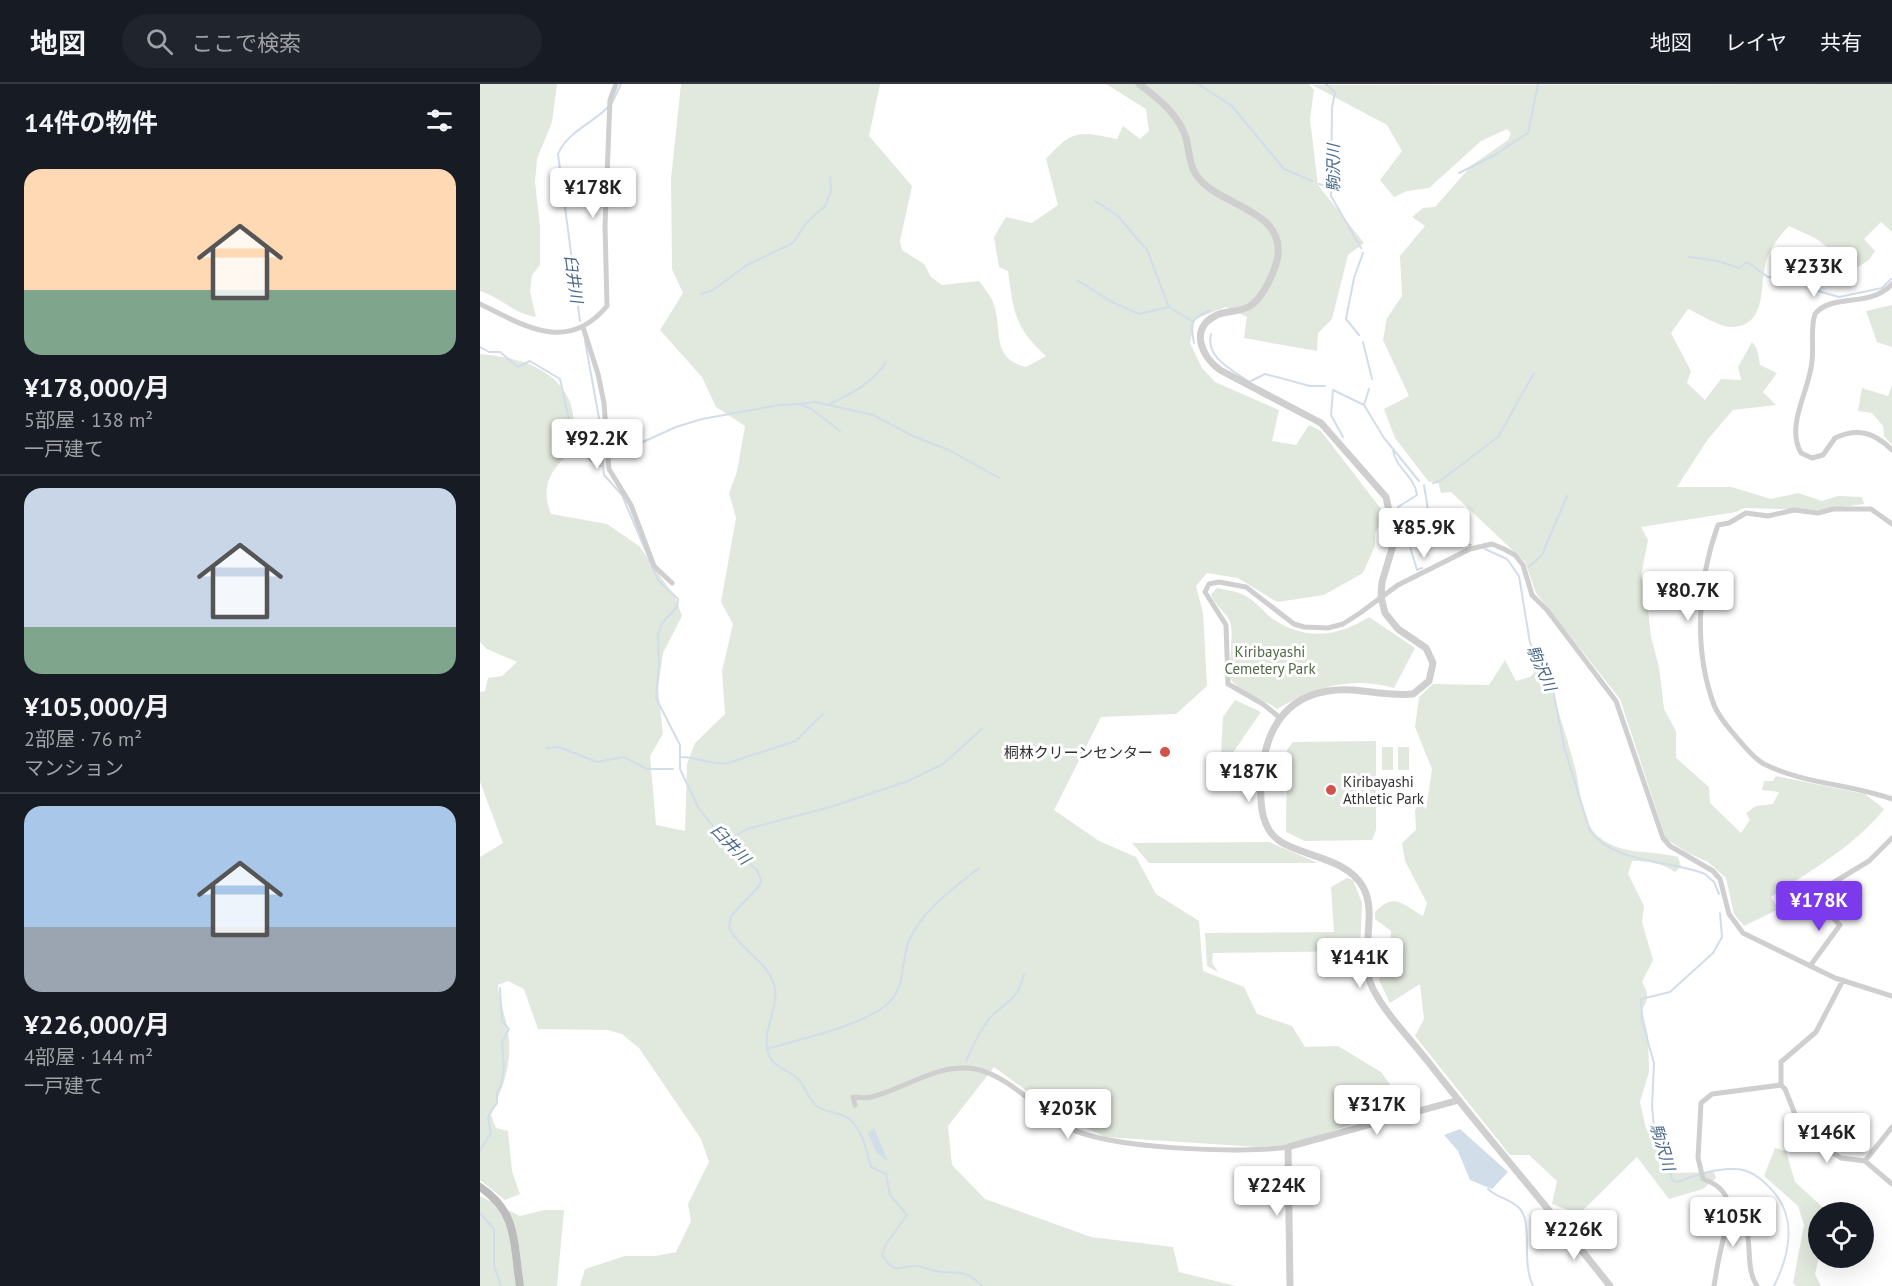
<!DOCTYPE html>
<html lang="ja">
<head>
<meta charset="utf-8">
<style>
	:root { --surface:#171b24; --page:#20242c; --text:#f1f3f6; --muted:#9ea1a6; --line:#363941; --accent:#7c3aed }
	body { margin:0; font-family:"PT Sans","Noto Sans JP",sans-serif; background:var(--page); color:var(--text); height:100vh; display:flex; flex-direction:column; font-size:22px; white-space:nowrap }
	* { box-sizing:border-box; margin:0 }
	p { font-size:20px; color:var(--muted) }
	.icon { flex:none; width:33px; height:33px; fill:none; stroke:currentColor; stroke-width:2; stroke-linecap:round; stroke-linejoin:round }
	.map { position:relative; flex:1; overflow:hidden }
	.sheet { display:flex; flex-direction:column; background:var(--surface); width:480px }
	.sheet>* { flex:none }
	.tools { position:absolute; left:1328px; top:1118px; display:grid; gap:12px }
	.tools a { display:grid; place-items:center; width:66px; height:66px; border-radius:50%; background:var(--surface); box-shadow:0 6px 24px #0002; font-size:30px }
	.price { position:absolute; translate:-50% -51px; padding:0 14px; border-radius:6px; background:#fff; color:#222; font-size:20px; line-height:39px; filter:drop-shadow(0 2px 3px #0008) }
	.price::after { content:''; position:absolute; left:50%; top:36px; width:18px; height:14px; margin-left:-9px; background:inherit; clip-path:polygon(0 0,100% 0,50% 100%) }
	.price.on { background:var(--accent); color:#fff }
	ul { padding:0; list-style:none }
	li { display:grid; align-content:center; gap:12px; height:318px; padding:0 24px }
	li+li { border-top:2px solid var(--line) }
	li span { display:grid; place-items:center; height:186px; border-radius:18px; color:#555 }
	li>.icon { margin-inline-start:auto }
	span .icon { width:108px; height:108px; fill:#fffc; stroke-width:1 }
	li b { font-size:26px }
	h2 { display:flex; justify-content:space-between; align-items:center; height:72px; padding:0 24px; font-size:26px }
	header { display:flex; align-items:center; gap:36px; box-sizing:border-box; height:84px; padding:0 30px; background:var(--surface); border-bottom:2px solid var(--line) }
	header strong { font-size:28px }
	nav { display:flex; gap:33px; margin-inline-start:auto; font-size:21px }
	.search { width:420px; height:54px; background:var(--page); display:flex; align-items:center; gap:15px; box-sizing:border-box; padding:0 21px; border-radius:33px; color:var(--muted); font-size:22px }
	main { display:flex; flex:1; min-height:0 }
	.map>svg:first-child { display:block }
	.green { fill:#e1e8dd }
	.water { fill:#d2ddea }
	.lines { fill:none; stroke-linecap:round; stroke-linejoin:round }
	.stream { stroke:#d2ddea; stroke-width:2 }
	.minor { stroke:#cfcfcf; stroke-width:5 }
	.tertiary { stroke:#cfcfcf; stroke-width:7 }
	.secondary { stroke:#bcbcbc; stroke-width:8 }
	.poi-dot { fill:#d2534c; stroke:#fff; stroke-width:2 }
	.labels { text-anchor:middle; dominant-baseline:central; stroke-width:6; stroke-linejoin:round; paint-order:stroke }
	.park-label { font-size:15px; fill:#516944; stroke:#fff }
	.poi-label { font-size:15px; fill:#323232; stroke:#fff; text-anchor:end }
	.water-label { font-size:16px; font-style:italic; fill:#49698c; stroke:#fff }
</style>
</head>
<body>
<header>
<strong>地図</strong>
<div class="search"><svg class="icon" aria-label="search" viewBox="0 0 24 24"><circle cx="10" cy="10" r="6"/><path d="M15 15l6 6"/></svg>ここで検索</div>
<nav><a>地図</a><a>レイヤ</a><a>共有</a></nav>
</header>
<main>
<section class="sheet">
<h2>14件の物件<svg class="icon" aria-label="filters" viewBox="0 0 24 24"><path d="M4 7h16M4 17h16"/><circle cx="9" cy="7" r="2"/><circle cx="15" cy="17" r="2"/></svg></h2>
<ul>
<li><span style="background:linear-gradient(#ffd9b3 65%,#7fa58c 0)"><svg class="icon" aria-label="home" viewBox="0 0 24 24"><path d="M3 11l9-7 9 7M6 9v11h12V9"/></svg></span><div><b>¥178,000/月</b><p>5部屋 · 138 m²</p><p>一戸建て</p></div></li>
<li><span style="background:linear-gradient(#c9d6e8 75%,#7fa58c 0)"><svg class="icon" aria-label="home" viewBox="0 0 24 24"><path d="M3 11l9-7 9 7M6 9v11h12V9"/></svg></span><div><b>¥105,000/月</b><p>2部屋 · 76 m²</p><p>マンション</p></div></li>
<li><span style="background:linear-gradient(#a9c7e8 65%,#9aa5b1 0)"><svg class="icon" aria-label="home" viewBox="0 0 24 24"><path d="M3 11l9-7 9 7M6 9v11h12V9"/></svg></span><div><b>¥226,000/月</b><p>4部屋 · 144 m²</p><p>一戸建て</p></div></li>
</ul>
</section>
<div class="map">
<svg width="1412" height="1202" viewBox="0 0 1412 1202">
	<rect width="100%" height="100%" fill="#fff"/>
	<path class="green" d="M0,0H77L72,38L57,75L55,98L60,143V181L52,191L50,208L56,233C34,230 22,214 0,207Z
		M201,0H400L389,52L432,102L420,157L422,166L444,180L451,193L462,201L499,197C504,204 512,213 514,221C523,247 510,274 546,283L566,272C534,243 534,229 528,187L519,183L514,153L526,133L552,139L578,121L566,75C593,45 599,47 637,55L643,42L660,55L669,47L666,25L626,0H829L834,6L830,35L838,101L884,159L868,171L852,235L838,249L837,267L764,254L767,233L746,223L715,235L710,259L722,284L735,298L799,326L792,357L816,361L829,341L841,347L905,430L895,449V462L883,489L844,511L797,518L758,494L727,489L716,502L723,529L727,602L696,630L621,633L574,726L619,757L656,773L676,810L719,837L723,887L764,903L777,930L812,942L825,963L858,962L901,988L914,1006L910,1028L810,1061L778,1063L625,1053L581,1032L514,983L468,1042L472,1081L505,1115L611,1153L693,1163L699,1188L756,1202H100L105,1185L145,1172H176L196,1168L211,1137L208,1120L229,1078L221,1055L159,964L142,950L128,946L58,945L44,905L28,897L18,901C19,918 26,932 28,948C33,980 23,1002 11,1031L16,1044L28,1047L32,1087L40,1110L25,1116L0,1096V773L23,759L0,698V608L5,607L8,594L22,592L37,578L7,565L0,558V270C35,273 75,282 90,318C95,331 94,349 95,364C73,383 59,400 71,430L127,440L159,462L195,513L202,532L183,569L178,604L183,650L170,672L176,741L205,747L207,680L215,659L245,630L242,587L253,540L241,518L256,434L249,409L257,388L265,342L236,323L222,293L180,246L203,209L192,185L191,95Z
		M1412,0V148L1401,138L1384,155L1395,167L1389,176L1376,184L1335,154L1309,142C1298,154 1288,166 1285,182C1280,205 1286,243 1251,243C1239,243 1220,230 1208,225L1191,249L1211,287L1207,299L1225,316L1241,295L1261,296L1258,283L1272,258L1277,265L1280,281L1297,289L1283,308L1296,321L1253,326L1228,355L1197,403H1251L1291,415L1318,409L1342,417L1358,412L1382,413L1384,420L1339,426L1264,424L1256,428L1161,443L1168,456L1161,492L1167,515L1171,553L1179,583L1184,625L1196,647V674L1229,703L1230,719L1261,749L1270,736L1266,729L1276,722L1293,720L1299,708L1282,706L1284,697H1293L1296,692L1385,710L1404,725C1375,762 1330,787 1291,813L1299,825L1264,842L1254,830L1246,794L1228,778L1208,769L1186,755L1140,615L1056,509L1045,478L971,408L961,409L958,397L949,398L915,354L904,325L929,312L903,256L907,234L922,212L920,172L945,142L932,133L943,124L955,123L992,81L1028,56L1031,49L1027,45L1001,57L949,104L927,107L914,113L900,96L922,67L907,41L832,1Z
		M1412,221V263L1397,258L1386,227Z
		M1412,301V361L1404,352L1403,342L1392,329L1378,327L1382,304L1408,312Z
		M737,504C746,506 756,507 764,511C776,517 783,528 793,535C826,557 857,553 889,533L935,564L914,604C870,592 836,603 797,625C783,614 759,609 750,594C749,578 753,555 751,541C748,528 734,522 731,510Z
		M1025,576L1036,597L1050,593L1060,583L1066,588C1075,619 1086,649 1094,680C1101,703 1099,736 1119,753C1142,772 1172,766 1198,773L1201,782L1195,788C1182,779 1168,777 1152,777L1148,790L1164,822L1162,838L1173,876L1162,898C1168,908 1170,915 1162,925L1168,951L1169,988L1160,1018L1166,1044L1191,1089L1234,1088L1236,1094L1223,1105L1189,1115L1157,1073L1099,1130L1072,1120L1077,1097L1049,1071H1030L935,952L944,935L940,900L910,919L899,896L909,880L911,847L895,835V828C915,808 921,820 943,832L947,819L925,777L922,759L936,746L935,726L941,717L946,726L952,685L935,643L939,613L953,600L1009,601Z
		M755,616L781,628L752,670H741L743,633Z
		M896,657V746L892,756L825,757L806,748L807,666L813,658Z
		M902,663H913V686H902Z
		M918,663H929V686H918Z
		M789,758L838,779H669L652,759Z
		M867,794L873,796L882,819L880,867L733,869L732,879L738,888L727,882L725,849L854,848L851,803Z
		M1295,1064L1306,1067L1315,1098L1347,1127L1338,1128L1339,1173L1335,1190L1341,1202H1316L1313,1199L1324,1141L1318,1122L1284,1092Z
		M0,1112L40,1132L64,1126H84L77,1202H0Z"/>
	<path class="water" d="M394,1044L408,1077C396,1071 393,1061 388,1049Z
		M980,1045L1028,1088L1012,1105L990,1096L978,1067L964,1051Z"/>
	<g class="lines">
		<path class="stream" d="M718,0L752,22L804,85L832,97
			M846,0L855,8L852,24L851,112L881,164
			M132,19L141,0
			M979,89L1013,72L1048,49L1058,0
			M839,100L850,103
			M615,117L637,131L667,166L689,223L712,237
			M1209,173L1238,177L1259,184L1267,178L1288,193H1310L1338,207L1359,213L1402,204L1411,195
			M597,196L632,218L659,230L689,223
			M221,210L233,206L267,181L313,159L327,138L345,122L351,107L350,93
			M100,237L78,70C88,47 112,40 128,23
			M731,250C725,274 753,286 769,298L785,290L830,302H845
			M879,251L866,235L874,194L883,169
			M105,257L119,334L124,391L142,411L178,496L198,515L197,523L182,539L178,551L179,581L176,614L200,661V685L218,723L245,758L277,786L281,796L280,801L251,832L249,844C260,866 286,876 294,900C301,926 277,951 291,975C297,985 309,986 317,994C326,1002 328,1016 338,1023C346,1028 356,1028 364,1032C381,1039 387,1067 391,1083L406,1090L410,1111L427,1131L406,1160L402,1171C417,1193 417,1181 437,1182C443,1182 449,1186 455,1187C477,1191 484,1183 502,1202
			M883,258L892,295
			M714,259C710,236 710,237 730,226
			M0,263L9,268H20L38,283L50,277L80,295L92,349L96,351C101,365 105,377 121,382
			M889,305L884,321L904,354L939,397
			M319,320L335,318L393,331L433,352L469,366L519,394
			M350,320C372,309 393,299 406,278
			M863,353L851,331L853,306L884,321
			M913,366C915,384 935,392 937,411L918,423L937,486L942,484
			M134,371L196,343L222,335L299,321L319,320L330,324L360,347
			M953,399L960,397L1018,353L1054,289
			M944,401L951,444L964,456L991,461
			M1005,465L1027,475L1039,492L1050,559L1066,584L1073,606L1085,666L1110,747C1135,780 1190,776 1225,790L1234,798L1239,810
			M1049,483L1062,471L1087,412
			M67,664L79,663L117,678L144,673L167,685H193
			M201,673C218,673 233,682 248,679L316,657L343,630
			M245,758L267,745L354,722L428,697L463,680L502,645
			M1240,829L1242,853L1233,869L1190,908L1161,915L1162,937L1174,979L1172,1023L1174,1042L1193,1097L1197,1098C1216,1091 1235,1084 1255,1085C1268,1085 1278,1092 1287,1101C1318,1129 1311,1168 1294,1202
			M287,965C320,955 376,943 404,923C427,906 420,879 429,857C442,826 474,804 499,784
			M486,977C492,964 498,950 507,938C522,917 538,920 544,890
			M0,1066L11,1049C7,1030 6,1035 17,1019V1008L21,1002L24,983L22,958L29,945L22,937L20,904
			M1008,1105C1017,1114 1032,1115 1040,1125C1053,1139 1041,1178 1053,1202
			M0,1129L14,1145V1182L21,1202"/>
		<path class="minor" d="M1412,200C1391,224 1351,209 1335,230C1330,245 1334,261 1332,277C1330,306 1305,341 1321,369L1332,374L1343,371L1355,354C1378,343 1395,349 1412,366
			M0,220C45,242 87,270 127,222L125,142L130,16L136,0
			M103,243L118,290L124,319L129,385L151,421L174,482L192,499
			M1412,440L1391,425H1353L1338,429L1314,426L1288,432L1266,429L1249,439L1238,441C1218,496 1213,565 1234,621C1239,634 1249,644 1258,655C1266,664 1273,674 1284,680C1324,700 1370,700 1412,715
			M799,633L783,620L748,600L746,541L725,508L729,500L739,498L766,503L814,540L824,543L848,544L863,540L880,529L918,501L990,465L1012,460L1024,465L1035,471L1043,481L1052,511L1067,526L1136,617L1183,754L1190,762L1233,787L1240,795L1249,830L1263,849L1355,894L1412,912
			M1330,882L1360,841L1335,816L1351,800L1389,777L1412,754
			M1363,896L1336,948L1301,978V1001L1305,1005L1323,1050L1361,1074L1385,1077L1412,1043
			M375,1021L373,1013C379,1013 384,1015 391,1013C425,1005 459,978 495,985C526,990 560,1027 587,1043C627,1065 762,1070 808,1063
			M1385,1077L1412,1100
			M1250,1123C1280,1142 1261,1178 1277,1202
			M1234,1202C1236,1190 1238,1177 1241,1165C1247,1136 1261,1108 1223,1095L1218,1074L1221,1019L1232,1010L1301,1001"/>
		<path class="tertiary" d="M659,0C678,14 699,31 706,54C709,65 709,79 715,89C734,122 803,123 798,171C796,186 783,214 770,222C760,229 745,226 735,232C709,245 722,273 740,286L841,339L906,413L915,455L902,498L901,513L905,529L918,545L946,564L953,579L949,597L933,610C913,612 894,608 874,606C809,602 783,642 781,701C780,722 782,746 801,758C826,773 868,775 883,803C899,831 877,873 893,905C906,931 935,960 953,984C1011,1058 1072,1128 1130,1202
			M810,1202L808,1063L979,1016"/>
		<path class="secondary" d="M0,1103C39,1129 33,1160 40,1202"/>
	</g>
	<g class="poi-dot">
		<circle cx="685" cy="668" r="6"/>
		<circle cx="851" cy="706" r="6"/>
	</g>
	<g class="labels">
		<g class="park-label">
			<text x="790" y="567">Kiribayashi<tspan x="790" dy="17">Cemetery Park</tspan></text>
		</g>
		<g class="poi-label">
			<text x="673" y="668">桐林クリーンセンター</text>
			<text x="863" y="697" text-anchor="start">Kiribayashi<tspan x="863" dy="17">Athletic Park</tspan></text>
		</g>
		<g class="water-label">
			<text transform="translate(853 84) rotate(-90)">駒沢川</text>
			<text transform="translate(94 195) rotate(82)">臼井川</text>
			<text transform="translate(1062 584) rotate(66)">駒沢川</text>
			<text transform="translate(251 760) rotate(46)">臼井川</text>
			<text transform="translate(1183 1063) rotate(73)">駒沢川</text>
		</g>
	</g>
</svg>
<div class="tools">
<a><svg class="icon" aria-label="locate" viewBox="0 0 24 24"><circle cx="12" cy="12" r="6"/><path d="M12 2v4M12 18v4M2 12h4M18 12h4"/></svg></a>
</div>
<b class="price" style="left:113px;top:135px">¥178K</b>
<b class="price" style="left:1334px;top:214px">¥233K</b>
<b class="price" style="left:117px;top:386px">¥92.2K</b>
<b class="price" style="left:944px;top:475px">¥85.9K</b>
<b class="price" style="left:1208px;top:538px">¥80.7K</b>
<b class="price" style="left:769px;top:719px">¥187K</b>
<b class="price on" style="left:1339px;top:848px">¥178K</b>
<b class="price" style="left:880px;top:905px">¥141K</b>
<b class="price" style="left:897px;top:1052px">¥317K</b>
<b class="price" style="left:588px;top:1056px">¥203K</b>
<b class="price" style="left:1347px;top:1080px">¥146K</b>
<b class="price" style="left:797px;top:1133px">¥224K</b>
<b class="price" style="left:1253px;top:1164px">¥105K</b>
<b class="price" style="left:1094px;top:1177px">¥226K</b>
</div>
</main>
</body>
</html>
